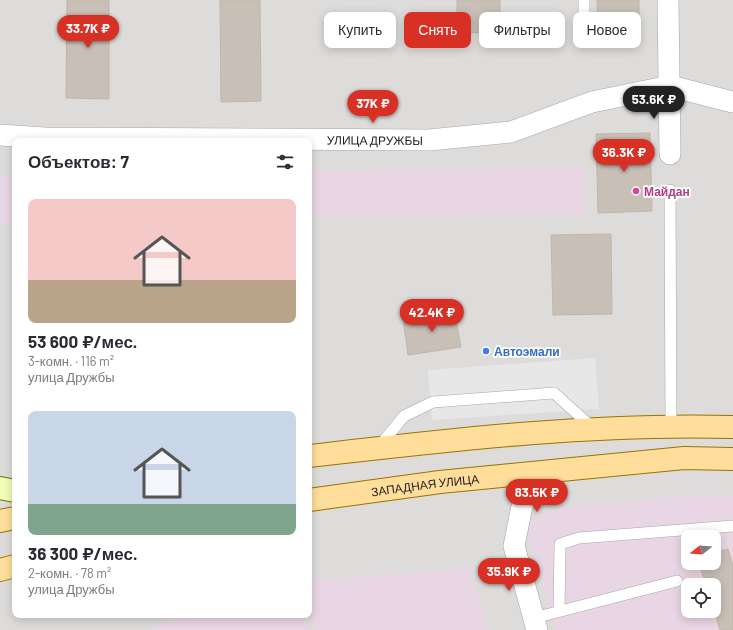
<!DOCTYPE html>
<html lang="ru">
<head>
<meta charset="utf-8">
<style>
	:root { --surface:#fff; --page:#f7f7f7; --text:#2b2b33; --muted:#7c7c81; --accent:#d93025 }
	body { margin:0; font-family:Barlow,sans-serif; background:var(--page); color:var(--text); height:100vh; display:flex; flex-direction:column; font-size:15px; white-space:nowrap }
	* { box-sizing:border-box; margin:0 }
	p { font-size:13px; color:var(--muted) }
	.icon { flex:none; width:22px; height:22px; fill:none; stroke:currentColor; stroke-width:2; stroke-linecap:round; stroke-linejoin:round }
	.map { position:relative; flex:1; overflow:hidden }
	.side { position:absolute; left:12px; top:138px; width:300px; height:480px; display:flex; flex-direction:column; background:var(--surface); border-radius:8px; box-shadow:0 2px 10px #0003 }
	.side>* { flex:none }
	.banner { position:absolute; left:324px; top:12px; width:349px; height:36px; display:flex; gap:8px }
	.needle { width:26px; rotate:253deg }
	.controls { position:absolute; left:681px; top:530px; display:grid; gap:8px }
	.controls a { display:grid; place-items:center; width:40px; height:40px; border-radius:8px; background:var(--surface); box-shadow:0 2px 10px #0003; font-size:20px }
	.price { position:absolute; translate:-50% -34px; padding:0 9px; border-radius:14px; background:var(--accent); color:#fff; font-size:13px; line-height:26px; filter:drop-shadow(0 1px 2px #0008) }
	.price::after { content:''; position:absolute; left:50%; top:24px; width:12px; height:9px; margin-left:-6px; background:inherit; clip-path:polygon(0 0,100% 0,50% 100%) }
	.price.selected { background:#222; color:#fff }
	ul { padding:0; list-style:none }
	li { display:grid; align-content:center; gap:8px; height:212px; padding:0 16px }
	li span { display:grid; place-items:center; height:124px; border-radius:8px; color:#555 }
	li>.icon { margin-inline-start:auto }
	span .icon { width:72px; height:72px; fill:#fffc; stroke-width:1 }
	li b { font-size:17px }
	h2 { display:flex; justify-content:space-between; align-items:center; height:48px; padding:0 16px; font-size:17px }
	.chip { padding:0 14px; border-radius:8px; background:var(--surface); box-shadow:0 2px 10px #0003; font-size:14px; line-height:36px }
	.chip.selected { background:var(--accent); color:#fff }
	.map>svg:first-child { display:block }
	.residential { fill:#dddcdb; fill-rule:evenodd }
	.industrial { fill:#e9d6e4; fill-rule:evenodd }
	.parking { fill:#e7e7e7 }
	.building { fill:#c8c0b7; stroke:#c2b5a6 }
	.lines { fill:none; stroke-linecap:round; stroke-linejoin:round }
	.lane-casing { stroke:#a6a6a6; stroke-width:12 }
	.street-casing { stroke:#a6a6a6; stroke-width:22 }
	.secondary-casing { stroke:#627b00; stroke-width:24 }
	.primary-casing { stroke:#997400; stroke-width:24 }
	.lane { stroke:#fff; stroke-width:11 }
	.street { stroke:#fff; stroke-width:21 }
	.secondary { stroke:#f3fdb5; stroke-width:22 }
	.primary { stroke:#ffdd9a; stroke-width:22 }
	.hotel-dot { fill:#d1479c; stroke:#fff; stroke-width:1.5 }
	.shop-dot { fill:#3f7fe0; stroke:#fff; stroke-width:1.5 }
	.labels { text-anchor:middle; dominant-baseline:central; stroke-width:3.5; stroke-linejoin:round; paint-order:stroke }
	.street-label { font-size:12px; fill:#1f1f1f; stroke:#fff }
	.hotel-label { font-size:12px; font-weight:bold; fill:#b23c85; stroke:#fff; text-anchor:start }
	.shop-label { font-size:12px; font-weight:bold; fill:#366cbe; stroke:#fff; text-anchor:start }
</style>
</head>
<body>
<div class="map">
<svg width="733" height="630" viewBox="0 0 733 630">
	<rect width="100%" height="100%" fill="#f0ede4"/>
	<path class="residential" d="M0,0H733V630H0ZM15,141H309V615H15ZM688,537H714V563H688ZM688,585H714V611H688Z"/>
	<path class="industrial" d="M585,167L586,214L309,218V171Z
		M0,176H15V223H0Z
		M696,495L733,496V630H556L525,522L563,507ZM688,537H714V563H688ZM688,585H714V611H688Z
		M469,568L488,630H317L309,609V581Z
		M188,615H305L310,630H149Z"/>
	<path class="parking" d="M595,358L599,409L432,420L428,370Z"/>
	<path class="building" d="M67,0H109V99L66,98Z
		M220,0H260L261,101L221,102Z
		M457,0H500V32L457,33Z
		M597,0H639V30L598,31Z
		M650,133L652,211L598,213L596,134Z
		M611,234L612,314L553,315L551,235Z
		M454,310L461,347L408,355L403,318Z
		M728,549L733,565V630H720L714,610V585H706L699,563H714V553Z"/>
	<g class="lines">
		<g class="lane-casing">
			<path id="lane" d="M584,0V20
				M670,190L671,425
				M378,448L404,416L433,402L554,393L593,428
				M559,611L560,544L579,538L733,526
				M534,618L677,581"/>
		</g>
		<g class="street-casing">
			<g id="street">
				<path d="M668,0L670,154"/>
				<path id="s1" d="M0,135L45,138L429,140L511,132L592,102L670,86L733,102"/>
				<path d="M537,630L514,546L522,506L531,489L546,472"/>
			</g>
		</g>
		<g class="secondary-casing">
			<path id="secondary" d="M0,488L15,491"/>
		</g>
		<g class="primary-casing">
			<g id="primary">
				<path d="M309,456C450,440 591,423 733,427"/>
				<path id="s2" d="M309,500L440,482L684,458L733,459"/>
				<path d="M0,521L15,518"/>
				<path d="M0,570L15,566"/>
			</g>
		</g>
		<use href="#lane" class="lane"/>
		<use href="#street" class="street"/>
		<use href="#secondary" class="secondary"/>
		<use href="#primary" class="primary"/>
	</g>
	<circle class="hotel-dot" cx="636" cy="191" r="4"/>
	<circle class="shop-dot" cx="486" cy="351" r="4"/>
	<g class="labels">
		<g class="street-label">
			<text stroke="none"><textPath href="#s1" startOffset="375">УЛИЦА ДРУЖБЫ</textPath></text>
			<text stroke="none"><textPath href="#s2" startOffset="117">ЗАПАДНАЯ УЛИЦА</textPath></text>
		</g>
		<g class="hotel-label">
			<text x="644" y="191">Майдан</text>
		</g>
		<g class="shop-label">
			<text x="494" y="351">Автоэмали</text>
		</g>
	</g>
</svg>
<div class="controls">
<a><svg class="needle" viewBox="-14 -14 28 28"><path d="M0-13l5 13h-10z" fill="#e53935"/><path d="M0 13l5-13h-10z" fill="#7c7c81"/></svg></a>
<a><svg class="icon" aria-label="locate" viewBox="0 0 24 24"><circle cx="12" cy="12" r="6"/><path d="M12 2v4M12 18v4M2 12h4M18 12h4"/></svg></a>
</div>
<b class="price" style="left:88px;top:49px">33.7K ₽</b>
<b class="price selected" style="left:654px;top:120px">53.6K ₽</b>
<b class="price" style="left:373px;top:124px">37K ₽</b>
<b class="price" style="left:624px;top:173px">36.3K ₽</b>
<b class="price" style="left:432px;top:333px">42.4K ₽</b>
<b class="price" style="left:537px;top:513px">83.5K ₽</b>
<b class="price" style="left:509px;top:592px">35.9K ₽</b>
<div class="banner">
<a class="chip">Купить</a>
<a class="chip selected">Снять</a>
<a class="chip">Фильтры</a>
<a class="chip">Новое</a>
</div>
<section class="side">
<h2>Объектов: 7<svg class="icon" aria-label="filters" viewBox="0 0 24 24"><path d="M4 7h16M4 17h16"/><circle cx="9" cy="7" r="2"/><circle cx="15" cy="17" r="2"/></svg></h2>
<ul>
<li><span style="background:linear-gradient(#f6c9c9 65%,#b9a48a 0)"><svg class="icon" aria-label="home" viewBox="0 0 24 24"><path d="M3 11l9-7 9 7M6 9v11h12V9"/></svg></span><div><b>53 600 ₽/мес.</b><p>3-комн. · 116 m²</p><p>улица Дружбы</p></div></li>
<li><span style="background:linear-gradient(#c9d6e8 75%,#7fa58c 0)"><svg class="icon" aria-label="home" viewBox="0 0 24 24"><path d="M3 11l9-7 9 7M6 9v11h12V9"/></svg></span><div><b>36 300 ₽/мес.</b><p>2-комн. · 78 m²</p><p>улица Дружбы</p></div></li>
</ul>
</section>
</div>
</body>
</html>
